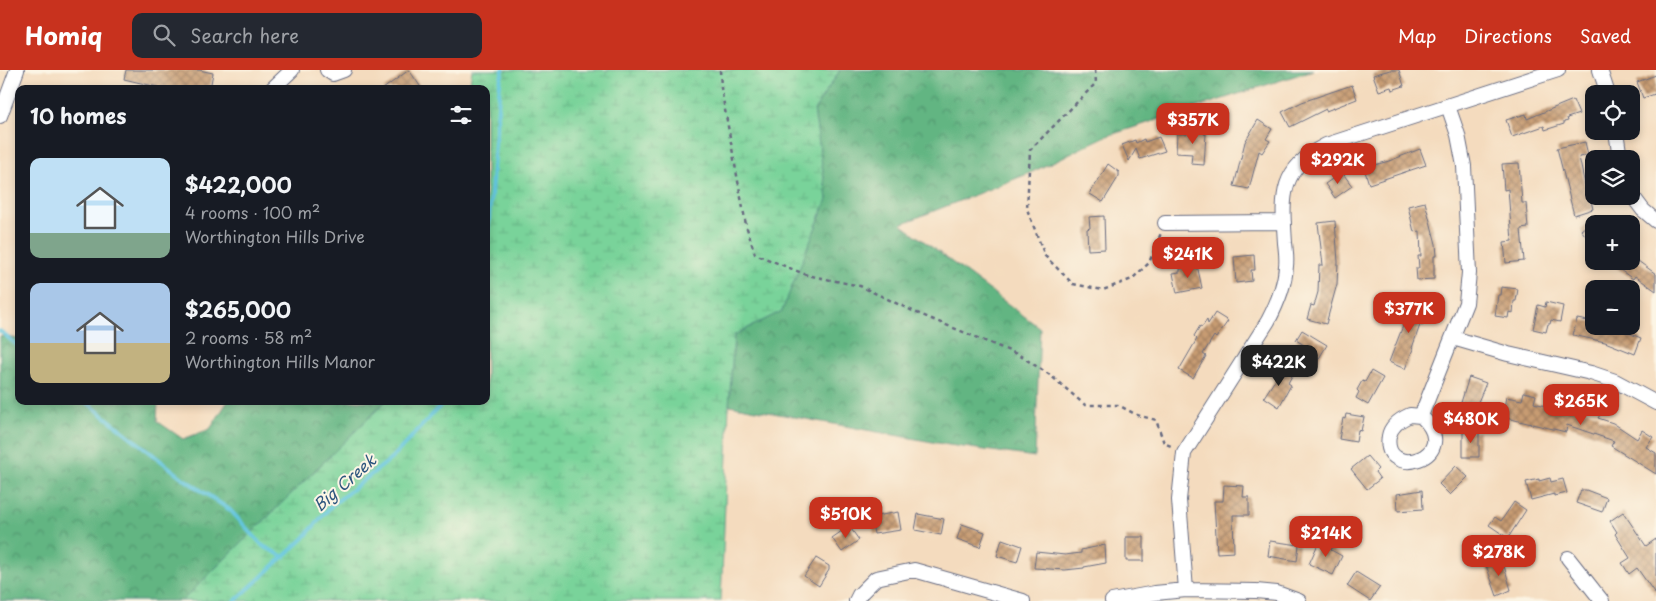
<!DOCTYPE html>
<html lang="en">
<head>
<meta charset="utf-8">
<style>
	:root { --surface:#171b24; --page:#242831; --text:#f1f3f6; --muted:#9ea1a6; --accent:#c8321e }
	body { margin:0; font-family:"Playpen Sans",sans-serif; background:var(--page); color:var(--text); height:100vh; display:flex; flex-direction:column; font-size:19px; white-space:nowrap }
	* { box-sizing:border-box; margin:0 }
	p { font-size:16px; color:var(--muted) }
	.icon { flex:none; width:28px; height:28px; fill:none; stroke:currentColor; stroke-width:2; stroke-linecap:round; stroke-linejoin:round }
	.map { position:relative; flex:1; overflow:hidden }
	.details { position:absolute; left:15px; top:15px; width:475px; height:320px; display:flex; flex-direction:column; background:var(--surface); border-radius:10px; box-shadow:0 2px 8px #0003 }
	.details>* { flex:none }
	.controls { position:absolute; left:1585px; top:15px; display:grid; gap:10px }
	.controls a { display:grid; place-items:center; width:55px; height:55px; border-radius:10px; background:var(--surface); box-shadow:0 2px 8px #0003; font-size:25px }
	.price { position:absolute; translate:-50% -42px; padding:0 11px; border-radius:10px; background:var(--accent); color:#fff; font-size:16px; line-height:32px; filter:drop-shadow(0 1px 2px #0008) }
	.price::after { content:''; position:absolute; left:50%; top:30px; width:15px; height:11px; margin-left:-8px; background:inherit; clip-path:polygon(0 0,100% 0,50% 100%) }
	.price.active { background:#222; color:#fff }
	ul { padding:0; list-style:none }
	li { display:flex; align-items:center; gap:15px; height:125px; padding:0 15px }
	li span { display:grid; place-items:center; flex:none; width:140px; height:100px; border-radius:10px; color:#555 }
	li>.icon { margin-inline-start:auto }
	span .icon { width:60px; height:60px; fill:#fffc; stroke-width:1 }
	li b { font-size:21px }
	h2 { display:flex; justify-content:space-between; align-items:center; height:60px; padding:0 15px; font-size:21px }
	header { display:flex; align-items:center; gap:30px; box-sizing:border-box; height:70px; padding:0 25px; background:var(--accent); color:#fff }
	header strong { font-size:24px }
	nav { display:flex; gap:28px; margin-inline-start:auto; font-size:18px }
	.search { width:350px; height:45px; background:var(--page); display:flex; align-items:center; gap:12px; box-sizing:border-box; padding:0 18px; border-radius:10px; color:var(--muted); font-size:19px }
	.map>svg:first-child { display:block }
	.forest { fill:url(#forest-crowns); stroke:#3e7270 }
	.wetland { fill:url(#wetland-marsh); stroke:#4a817c }
	.lines { fill:none; stroke-linecap:round; stroke-linejoin:round }
	.stream { stroke:#63c6e0; stroke-width:4 }
	.building { fill:url(#building-cross-hatch) }
	.minor-casing { stroke:#676b80; stroke-width:16 }
	.path { stroke:#676b80; stroke-width:2.5; stroke-dasharray:4 4; stroke-linecap:butt }
	.minor { stroke:#fff; stroke-width:14 }
	.labels { text-anchor:middle; dominant-baseline:central; stroke-width:4; stroke-linejoin:round; paint-order:stroke }
	.water-label { font-size:16px; font-style:italic; fill:#2d557e; stroke:#fcf5e5 }
</style>
</head>
<body>
<header>
<strong>Homiq</strong>
<div class="search"><svg class="icon" aria-label="search" viewBox="0 0 24 24"><circle cx="10" cy="10" r="6"/><path d="M15 15l6 6"/></svg>Search here</div>
<nav><a>Map</a><a>Directions</a><a>Saved</a></nav>
</header>
<div class="map">
<svg width="1656" height="531" viewBox="0 0 1656 531">
	<defs>
		<pattern id="forest-crowns" width="20" height="18" patternUnits="userSpaceOnUse" patternTransform="scale(1.25)"><rect width="20" height="18" fill="#62b582"/><path d="M2 6a3 3 0 1 1 6 0M12 15a3 3 0 1 1 6 0" fill="none" stroke="#50946e"/></pattern>
		<pattern id="wetland-marsh" width="20" height="14" patternUnits="userSpaceOnUse" patternTransform="scale(1.25)"><rect width="20" height="14" fill="#79d39a"/><path d="M1 5h8M5 5V1M11 12h8M15 12V8" fill="none" stroke="#68b587"/></pattern>
		<pattern id="building-cross-hatch" width="8" height="8" patternUnits="userSpaceOnUse" patternTransform="scale(1.25)"><rect width="8" height="8" fill="#c79b72"/><path d="M0 0l8 8M0 8l8-8" fill="none" stroke="#a17f61"/></pattern>
	</defs>
	<rect width="100%" height="100%" fill="#fcf5e5"/>
	<filter id="ink" filterUnits="userSpaceOnUse"><feTurbulence type="fractalNoise" baseFrequency=".02" numOctaves="2"/><feDisplacementMap in="SourceGraphic" scale="10" xChannelSelector="R" yChannelSelector="G"/><feConvolveMatrix kernelMatrix="1 2 1 2 8 2 1 2 1" color-interpolation-filters="sRGB"/></filter>
	<filter id="wash" filterUnits="userSpaceOnUse"><feTurbulence type="fractalNoise" baseFrequency=".0096" numOctaves="4" result="noise"/><feDisplacementMap in="SourceGraphic" scale="20" xChannelSelector="R" yChannelSelector="G"/><feGaussianBlur stdDeviation="1.12" result="paint"/><feColorMatrix in="noise" values="0 0 0 0 0 0 0 0 0 0 0 0 0 0 0 0 0 1.4 0 .05"/><feComposite in="paint" operator="in"/></filter>
	<g filter="url(#wash)">
		<rect width="100%" height="100%" fill="#f4dbbe"/>
		<path class="forest" d="M840,0H1313L1104,67L1030,103L901,154L1040,258L1035,387L949,375L729,335L734,265L782,241L827,129L814,40Z
			M0,266L19,269V331H158L157,351L183,369L210,359L228,331H386L182,531H0Z"/>
		<path class="wetland" d="M472,0H840L814,40L827,129L782,241L734,265L729,335L721,531H182L386,331H486V19H469Z"/>
		<g class="lines">
			<path class="stream" d="M486,185L500,12L503,0
				M0,261L19,277
				M85,331L184,409L230,440L263,476L284,487
				M235,531L303,469L331,436L391,389L445,331"/>
		</g>
		<g id="blocks">
			<path class="building" d="M126,0H199L213,3L210,19H166L124,9Z
				M409,0L422,19H383Z
				M1390,0H1399L1404,16L1392,20L1391,17L1379,21L1373,5Z
				M1656,5L1655,24L1643,28L1637,12Z
				M1352,15L1357,29L1326,41V39L1290,57L1282,42L1302,32Z
				M1573,30L1579,44L1567,48L1568,51L1564,52V54L1545,60L1544,56L1512,67L1506,50L1526,44L1527,49Z
				M1258,50L1272,59L1266,69L1270,71L1262,83L1259,81L1249,119L1234,116L1245,72Z
				M1188,57L1204,59V64H1206L1204,95L1191,94L1192,84L1176,83L1177,63L1187,64Z
				M1159,67L1165,81L1140,89L1136,79L1129,91L1122,75L1135,70L1136,73L1144,69L1145,72Z
				M1585,72L1588,85L1579,87L1585,115H1587L1593,139L1574,145L1557,78Z
				M1420,79L1426,95L1369,114L1364,98L1389,91Z
				M1519,93L1522,133H1526L1528,158L1521,159L1524,191L1506,193L1504,172L1512,171L1508,119L1504,120L1502,94Z
				M1108,94L1119,102V106L1103,132L1090,124Z
				M1342,102L1352,116L1335,128L1325,114Z
				M1425,132L1436,174L1437,186H1434V209L1417,210L1416,198H1419L1418,186H1421L1420,161L1414,162L1408,136Z
				M1104,146L1105,179L1088,180L1087,159L1090,158L1089,147Z
				M1594,150V176L1581,160Z
				M1335,151L1338,192L1337,214L1326,254L1307,249L1311,235L1314,236L1318,222L1319,195H1323L1318,153Z
				M1254,185L1255,200H1251L1252,211L1236,213L1234,187Z
				M1607,191H1638L1656,204V221L1635,206L1633,209Z
				M1197,195L1202,218L1177,223L1173,203L1180,202V199Z
				M1501,217L1518,219L1516,231H1514L1513,243L1509,242L1508,248L1495,246L1498,225H1500Z
				M1413,230L1429,236L1422,256L1420,255L1412,278L1413,279L1405,299L1389,292Z
				M1546,232L1563,236L1560,252L1551,250L1550,254H1548L1546,262L1533,259L1538,235L1545,237Z
				M1215,243L1228,251L1216,268L1214,266L1203,284L1206,286L1193,308L1179,300L1197,269L1194,266L1200,256L1202,257L1207,250L1208,254Z
				M1577,249L1594,252V256H1611L1641,268L1635,284L1605,272L1573,265Z
				M1302,260L1327,275L1312,300L1296,290L1304,275L1296,270Z
				M1281,296L1293,304L1288,313L1291,315L1279,337L1264,327L1277,307L1275,305Z
				M1371,301L1383,308L1368,335L1356,328L1359,322L1357,320L1362,311L1365,312Z
				M1469,307L1486,313L1473,344L1459,339Z
				M1524,322L1536,325L1534,333L1558,339L1561,330L1572,333V336L1600,345L1598,348L1613,353L1637,369L1642,360L1653,367L1646,377L1656,383V404L1611,376L1614,371L1567,355L1566,362L1502,347L1506,327L1522,330Z
				M1346,344L1364,347L1361,361L1358,360L1356,372L1339,369L1343,348L1345,349Z
				M1463,362H1479V387H1463Z
				M1367,386L1378,399L1375,402L1380,409L1367,419L1351,399Z
				M1456,396L1468,407L1450,425L1439,414Z
				M1550,408L1551,412L1563,409L1567,423L1554,426V424L1531,430L1526,412L1539,409V411Z
				M1224,415L1244,416L1243,427H1249V445H1233L1234,482L1217,483L1214,431H1223Z
				M1422,420L1423,439L1398,441L1397,424Z
				M1581,420H1586L1607,428L1602,442L1576,433Z
				M1514,432L1526,440L1508,468L1489,455L1495,447L1501,451Z
				M898,442L901,460L874,464L871,447Z
				M1623,442L1646,476L1656,469V525L1637,498L1629,504L1622,493L1630,488L1615,464L1617,462L1610,451Z
				M918,444L944,449L941,465L915,460Z
				M962,454L985,462L980,477L957,469Z
				M849,456L859,470L842,482L832,468Z
				M1126,467H1144V491H1126Z
				M1002,469L1022,476L1017,492L997,486Z
				M1323,469L1334,474L1331,480L1342,486L1333,505L1309,494L1318,474L1321,476Z
				M1270,471L1299,475L1297,491L1268,486Z
				M1105,475L1106,493L1084,497V498L1065,500L1034,498L1036,482L1065,485L1081,483V480Z
				M816,488L829,496V500L819,516L804,506Z
				M1502,489L1511,520L1497,526L1486,495Z
				M1356,502L1380,517L1370,531L1347,516Z"/>
		</g>
	</g>
	<g filter="url(#ink)">
		<use href="#blocks" fill-opacity="0" stroke="#676b80" stroke-width="1"/>
		<g class="lines">
			<g class="minor-casing">
				<path id="minor" d="M327,0L333,4L344,0
					M1600,0L1608,24
					M272,19L292,0
					M0,46L17,0
					M1616,61L1620,89
					M1631,124L1643,140L1656,151
					M1165,153L1284,152
					M1453,268L1508,284L1591,303L1615,311L1656,333
					M1410,345L1421,346C1466,388 1381,412 1389,366C1391,355 1401,349 1410,345Z
					M1421,346L1466,233L1469,203L1464,96L1458,65L1448,36
					M1568,488L1602,531
					M1186,520L1179,430L1184,383L1268,251C1277,234 1285,216 1286,196C1287,189 1286,181 1285,173C1282,126 1279,99 1326,75L1558,0
					M856,531L859,525L876,508L914,500L1023,531
					M1112,531L1155,523L1186,520L1256,521L1277,523L1299,531"/>
			</g>
			<path class="path" d="M720,0L721,18L746,155L755,184L807,205L860,216L917,243L1019,285L1050,305L1085,335H1118L1137,345L1156,350L1164,373L1173,377
				M1095,0L1096,13L1030,80L1027,139L1045,186L1073,214L1103,220L1132,209L1149,193L1161,163"/>
			<use href="#minor" class="minor"/>
		</g>
	</g>
	<g class="labels">
		<g class="water-label">
			<text transform="translate(344 412) rotate(-41)">Big Creek</text>
		</g>
	</g>
</svg>
<div class="controls">
<a><svg class="icon" aria-label="locate" viewBox="0 0 24 24"><circle cx="12" cy="12" r="6"/><path d="M12 2v4M12 18v4M2 12h4M18 12h4"/></svg></a>
<a><svg class="icon" aria-label="layers" viewBox="0 0 24 24"><path d="M12 4l9 5-9 5-9-5zM3 14l9 5 9-5"/></svg></a>
<a>+</a>
<a>−</a>
</div>
<b class="price" style="left:1193px;top:75px">$357K</b>
<b class="price" style="left:1338px;top:115px">$292K</b>
<b class="price" style="left:1188px;top:209px">$241K</b>
<b class="price" style="left:1409px;top:264px">$377K</b>
<b class="price active" style="left:1279px;top:317px">$422K</b>
<b class="price" style="left:1581px;top:356px">$265K</b>
<b class="price" style="left:1471px;top:374px">$480K</b>
<b class="price" style="left:846px;top:469px">$510K</b>
<b class="price" style="left:1326px;top:488px">$214K</b>
<b class="price" style="left:1499px;top:507px">$278K</b>
<section class="details">
<h2>10 homes<svg class="icon" aria-label="filters" viewBox="0 0 24 24"><path d="M4 7h16M4 17h16"/><circle cx="9" cy="7" r="2"/><circle cx="15" cy="17" r="2"/></svg></h2>
<ul>
<li><span style="background:linear-gradient(#bfe0f5 75%,#7fa58c 0)"><svg class="icon" aria-label="home" viewBox="0 0 24 24"><path d="M3 11l9-7 9 7M6 9v11h12V9"/></svg></span><div><b>$422,000</b><p>4 rooms · 100 m²</p><p>Worthington Hills Drive</p></div></li>
<li><span style="background:linear-gradient(#a9c7e8 60%,#c2b280 0)"><svg class="icon" aria-label="home" viewBox="0 0 24 24"><path d="M3 11l9-7 9 7M6 9v11h12V9"/></svg></span><div><b>$265,000</b><p>2 rooms · 58 m²</p><p>Worthington Hills Manor</p></div></li>
</ul>
</section>
</div>
</body>
</html>
